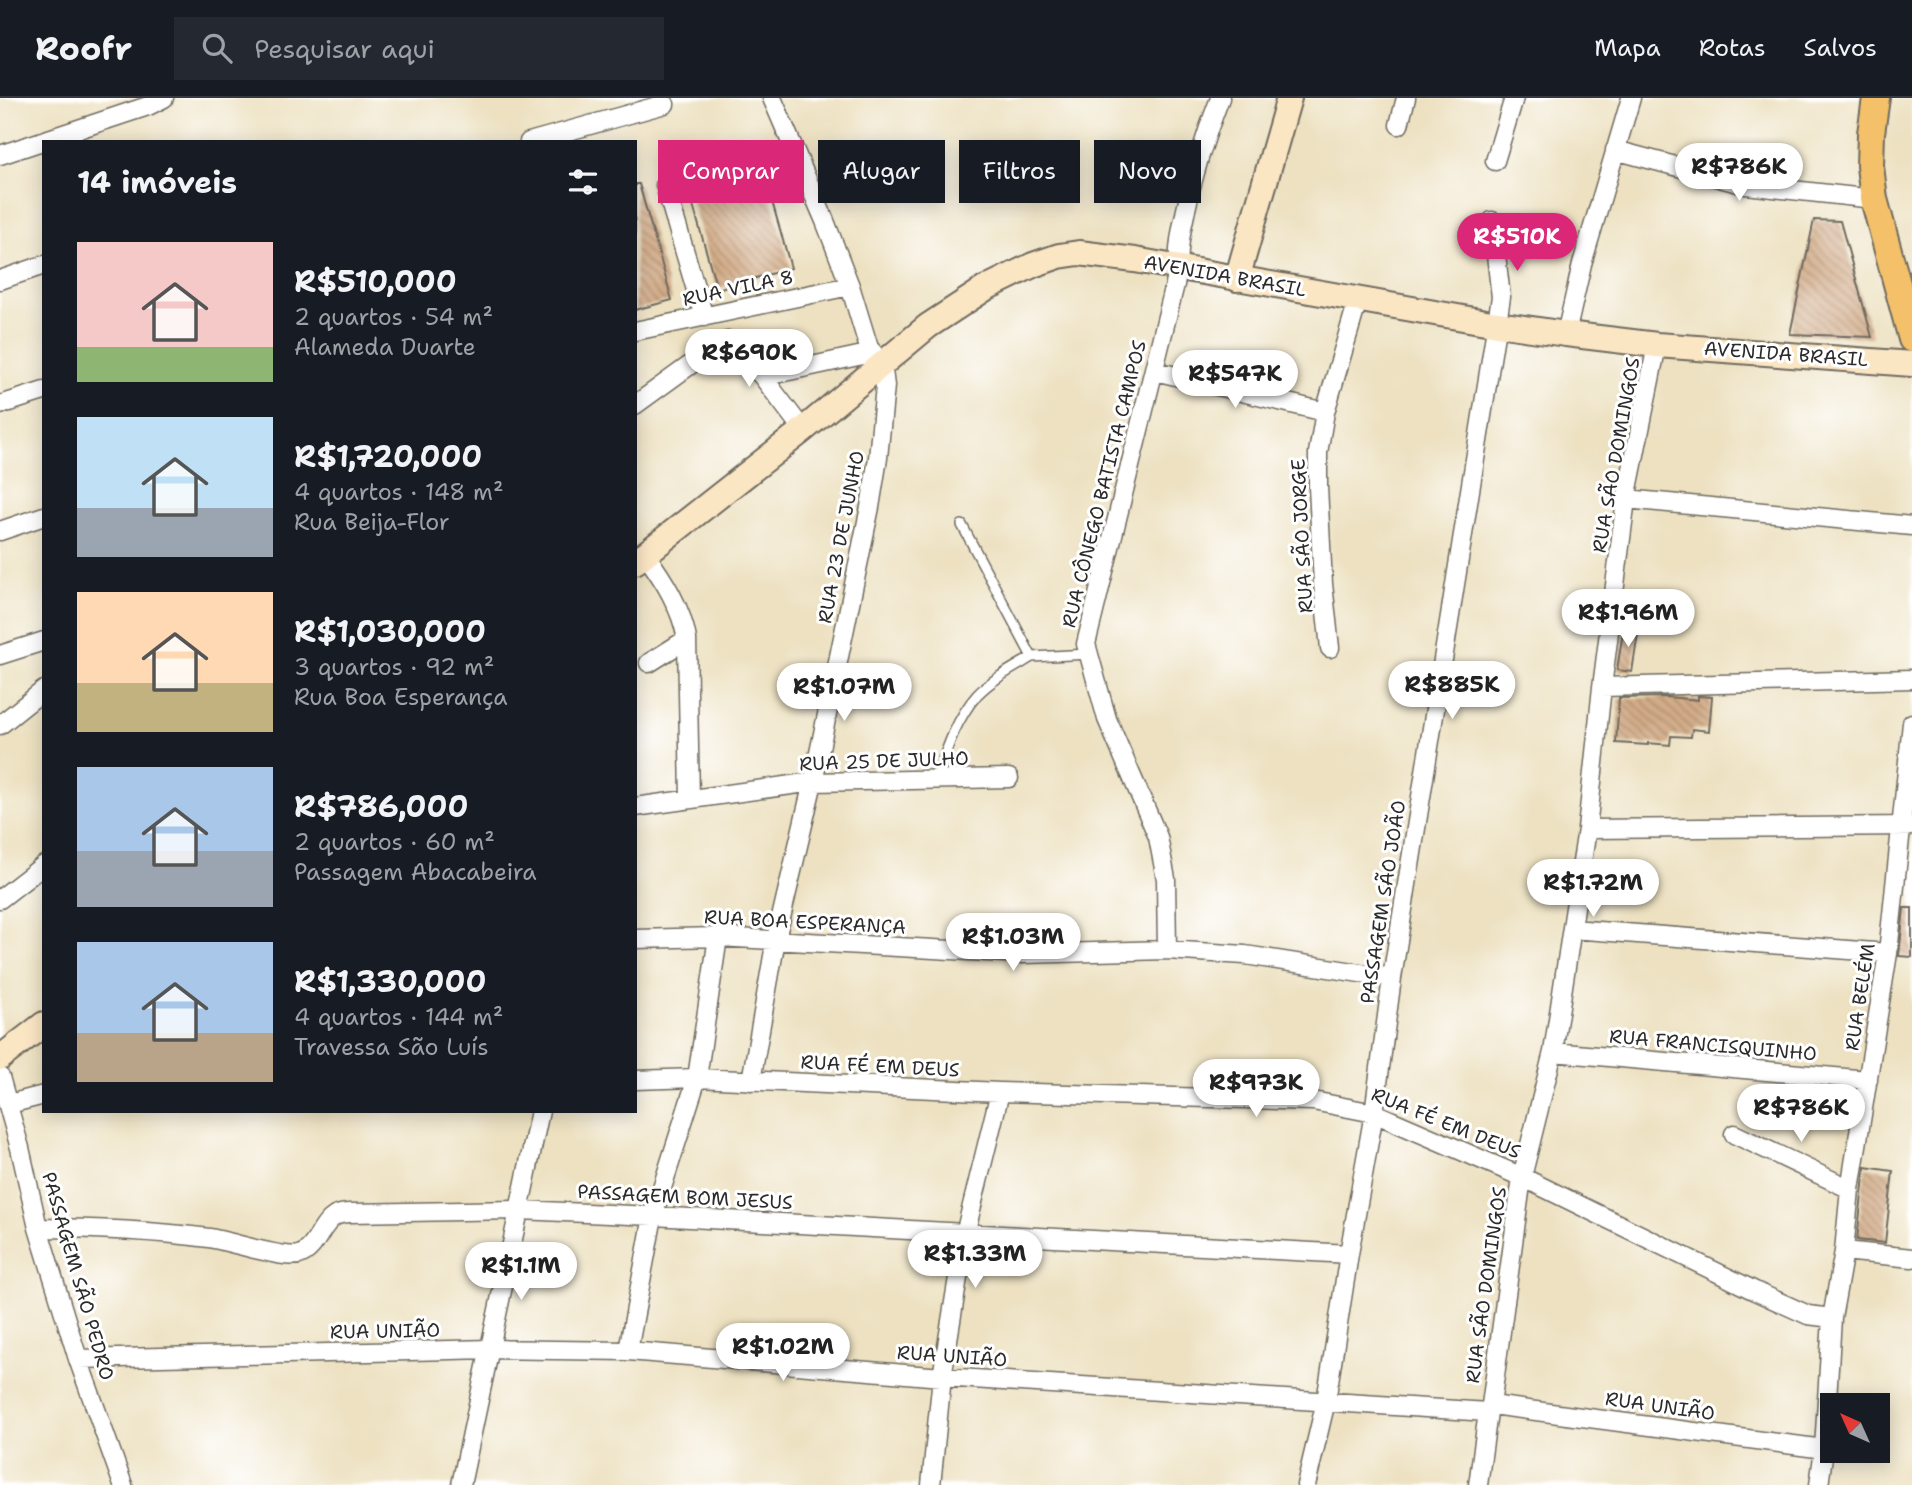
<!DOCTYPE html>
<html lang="pt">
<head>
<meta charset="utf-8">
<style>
	:root { --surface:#171b24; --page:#242831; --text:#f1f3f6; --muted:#9ea1a6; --line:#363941; --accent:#db2777 }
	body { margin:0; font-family:"Shantell Sans",sans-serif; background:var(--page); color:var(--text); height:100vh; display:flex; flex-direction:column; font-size:26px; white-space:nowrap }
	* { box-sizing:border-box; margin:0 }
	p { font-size:23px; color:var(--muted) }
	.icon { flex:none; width:38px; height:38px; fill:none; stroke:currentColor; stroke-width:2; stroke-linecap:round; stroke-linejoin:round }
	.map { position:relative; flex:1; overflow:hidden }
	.details { position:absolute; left:42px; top:42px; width:595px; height:973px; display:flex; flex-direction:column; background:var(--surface); border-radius:0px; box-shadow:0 4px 18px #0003 }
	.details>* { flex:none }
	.banner { position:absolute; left:658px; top:42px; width:665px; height:63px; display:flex; gap:14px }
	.needle { width:46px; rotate:315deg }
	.buttons { position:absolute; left:1820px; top:1295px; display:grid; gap:14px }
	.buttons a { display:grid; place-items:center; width:70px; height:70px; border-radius:0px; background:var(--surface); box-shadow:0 4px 18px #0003; font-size:35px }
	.price { position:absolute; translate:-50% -60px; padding:0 16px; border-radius:24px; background:#fff; color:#222; font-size:23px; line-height:46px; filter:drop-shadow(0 2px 4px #0008) }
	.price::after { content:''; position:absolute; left:50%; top:42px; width:21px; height:16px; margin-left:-10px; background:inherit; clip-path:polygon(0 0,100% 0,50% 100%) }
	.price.current { background:var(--accent); color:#fff }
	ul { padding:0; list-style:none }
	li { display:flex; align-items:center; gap:21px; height:175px; padding:0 35px }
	li span { display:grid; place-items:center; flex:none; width:196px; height:140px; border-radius:0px; color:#555 }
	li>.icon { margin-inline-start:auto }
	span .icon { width:84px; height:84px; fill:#fffc; stroke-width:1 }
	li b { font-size:30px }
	h2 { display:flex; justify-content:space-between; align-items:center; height:84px; padding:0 35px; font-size:30px }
	.chip { padding:0 24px; border-radius:0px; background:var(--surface); box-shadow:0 4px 18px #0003; font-size:24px; line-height:63px }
	.chip.current { background:var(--accent); color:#fff }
	header { display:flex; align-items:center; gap:42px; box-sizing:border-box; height:98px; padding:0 35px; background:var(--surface); border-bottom:2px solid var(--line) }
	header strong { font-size:33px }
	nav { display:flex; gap:38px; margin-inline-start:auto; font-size:24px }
	.search { width:490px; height:63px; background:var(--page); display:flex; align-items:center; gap:18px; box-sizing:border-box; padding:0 24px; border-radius:0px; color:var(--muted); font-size:26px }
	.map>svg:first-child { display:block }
	.building { fill:url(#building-back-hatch) }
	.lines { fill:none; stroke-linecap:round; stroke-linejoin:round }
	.lane-casing { stroke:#6f6b60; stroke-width:12 }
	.street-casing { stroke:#6f6b60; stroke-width:21 }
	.secondary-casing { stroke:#6f6b60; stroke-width:28 }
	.primary-casing { stroke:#6f6b60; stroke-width:30 }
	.lane { stroke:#fff; stroke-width:9 }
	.street { stroke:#fff; stroke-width:18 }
	.secondary { stroke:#fbe6c4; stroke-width:24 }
	.primary { stroke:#f4c16b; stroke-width:26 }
	.labels { text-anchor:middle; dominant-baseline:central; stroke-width:6; stroke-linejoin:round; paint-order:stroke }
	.street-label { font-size:19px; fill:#2b2b2b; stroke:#fff }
</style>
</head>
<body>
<header>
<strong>Roofr</strong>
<div class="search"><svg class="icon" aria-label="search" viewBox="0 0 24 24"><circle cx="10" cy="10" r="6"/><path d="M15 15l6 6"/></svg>Pesquisar aqui</div>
<nav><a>Mapa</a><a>Rotas</a><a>Salvos</a></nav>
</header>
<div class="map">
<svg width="1912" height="1387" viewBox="0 0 1912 1387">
	<defs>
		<pattern id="building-back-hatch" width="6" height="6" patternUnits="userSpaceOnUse" patternTransform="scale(1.75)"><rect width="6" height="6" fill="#d3ac88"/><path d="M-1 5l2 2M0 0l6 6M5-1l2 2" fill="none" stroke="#ab8c6f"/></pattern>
	</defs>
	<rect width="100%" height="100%" fill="#fff"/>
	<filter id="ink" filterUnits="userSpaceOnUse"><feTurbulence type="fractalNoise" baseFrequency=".0143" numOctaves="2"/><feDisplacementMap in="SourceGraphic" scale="14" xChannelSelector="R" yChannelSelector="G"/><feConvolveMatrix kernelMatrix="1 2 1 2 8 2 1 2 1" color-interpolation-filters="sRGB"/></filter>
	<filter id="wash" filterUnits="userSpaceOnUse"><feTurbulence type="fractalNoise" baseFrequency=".00686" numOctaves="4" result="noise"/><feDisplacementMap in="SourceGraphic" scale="28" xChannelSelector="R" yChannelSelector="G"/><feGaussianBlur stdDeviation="1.57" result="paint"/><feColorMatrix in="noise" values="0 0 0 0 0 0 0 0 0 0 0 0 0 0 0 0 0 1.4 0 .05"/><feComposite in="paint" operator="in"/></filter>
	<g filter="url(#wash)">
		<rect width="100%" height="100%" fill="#ede1c1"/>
		<g id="blocks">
			<path class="building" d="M765,79L791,170L717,191L691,100Z
				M635,86H639L672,202L635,212Z
				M1814,122L1840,123L1872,239L1790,236Z
				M1624,527L1639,529L1632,574L1617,572Z
				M1698,598L1712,599L1709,633L1692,631L1691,639L1671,638L1670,647L1648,645V647L1616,645L1619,600L1667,599L1698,602Z
				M1904,810H1912V859L1899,858Z
				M1865,1069L1893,1073L1885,1145L1857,1142Z"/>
		</g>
	</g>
	<g filter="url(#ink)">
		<use href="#blocks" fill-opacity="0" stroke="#6f6b60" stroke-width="2"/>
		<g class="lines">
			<g class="lane-casing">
				<path id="lane" d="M962,427L1032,559L1089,556
					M936,682C946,653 956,621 977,597C992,581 1014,570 1032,559"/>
			</g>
			<g class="street-casing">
				<path id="street" d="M1399,27L1406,0
					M529,44L665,6
					M1615,52L1746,87L1874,101
					M0,57L148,8L164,0
					M1495,63L1514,0
					M665,87L704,219
					M0,182L44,167
					M635,233L850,188
					M1566,236L1582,166L1631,0
					M1155,273L1325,314
					M762,278L803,332
					M0,307L44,293
					M635,307L708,254L728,243L762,278L775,276L872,255
					M1626,401L1912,428
					M0,433L44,418
					M645,456C664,482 681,509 687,541L690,701
					M1330,550L1323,486L1318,389V355L1325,314L1358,202
					M0,557L44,543
					M649,565L687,541
					M1602,589L1912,581
					M0,627L44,592
					M635,709L813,684L1009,680
					M1587,731L1912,728
					M0,801L44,767
					M1572,831L1888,855
					M635,841L718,839L1023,856L1167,852L1245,857L1392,880
					M1167,852L1166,781L1158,739L1107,621L1086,546L1179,170C1177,152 1181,133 1185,116C1193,76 1205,38 1220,0
					M1553,954L1868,982
					M0,979L20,1050L38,1130L78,1261L123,1387
					M635,982L697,980L1000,994L1313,1003L1374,1015L1522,1079L1755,1193L1808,1217L1832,1220
					M751,983L776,841L813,684L870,409L878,360L885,288L882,265L869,250L850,188L825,123L772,0
					M9,1006L44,997
					M1734,1036L1850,1091
					M38,1130C96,1130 153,1133 209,1140C229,1143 283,1161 299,1157C316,1152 320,1127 335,1118C339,1116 345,1115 350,1115L520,1112L653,1118L1349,1156
					M1844,1153L1912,1160
					M628,1253L653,1118L697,980L718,839
					M78,1261L491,1251L628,1253L942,1279L1488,1314
					M1491,1307L1824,1351
					M461,1387L540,1013
					M931,1387L942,1279L965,1136L1000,994
					M1306,1387L1326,1303L1349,1156L1374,1015L1392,880L1501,199L1492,123
					M1478,1387L1488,1314L1491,1307L1522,1079L1553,954L1587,731L1602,589L1626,401L1657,247
					M1819,1387L1824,1351L1832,1220L1844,1153L1850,1091L1888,855L1912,625"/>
			</g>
			<g class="secondary-casing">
				<path id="secondary" d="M1237,181L1289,0
					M635,464L803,332L928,228L986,190L1033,167L1059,158L1079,155L1135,162L1497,226L1566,236L1657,247L1912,266
					M0,960L44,926"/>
			</g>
			<g class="primary-casing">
				<path id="primary" d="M1876,0L1871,35L1870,68L1874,101L1912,241"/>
			</g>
			<use href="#lane" class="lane"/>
			<use href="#street" class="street"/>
			<use href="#secondary" class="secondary"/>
			<use href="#primary" class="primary"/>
		</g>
	</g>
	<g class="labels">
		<g class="street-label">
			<text transform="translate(1225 178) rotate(10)">AVENIDA BRASIL</text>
			<text transform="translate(738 190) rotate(-12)">RUA VILA 8</text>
			<text transform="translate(1786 256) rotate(4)">AVENIDA BRASIL</text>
			<text transform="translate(1616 357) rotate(-80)">RUA SÃO DOMINGOS</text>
			<text transform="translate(1104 386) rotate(-76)">RUA CÔNEGO BATISTA CAMPOS</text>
			<text transform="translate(1302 438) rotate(-93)">RUA SÃO JORGE</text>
			<text transform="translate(841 439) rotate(-79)">RUA 23 DE JUNHO</text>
			<text transform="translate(884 663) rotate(-2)">RUA 25 DE JULHO</text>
			<text transform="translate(1383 804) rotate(-81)">PASSAGEM SÃO JOÃO</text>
			<text transform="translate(805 824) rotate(3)">RUA BOA ESPERANÇA</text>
			<text transform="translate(1860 899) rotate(-81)">RUA BELÉM</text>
			<text transform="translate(1713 947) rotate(5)">RUA FRANCISQUINHO</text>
			<text transform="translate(880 968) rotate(3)">RUA FÉ EM DEUS</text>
			<text transform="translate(1446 1025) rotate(22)">RUA FÉ EM DEUS</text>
			<text transform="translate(685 1099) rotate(3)">PASSAGEM BOM JESUS</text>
			<text transform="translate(78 1178) rotate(74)">PASSAGEM SÃO PEDRO</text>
			<text transform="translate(1486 1187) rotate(-82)">RUA SÃO DOMINGOS</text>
			<text transform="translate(385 1233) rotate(-1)">RUA UNIÃO</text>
			<text transform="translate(952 1258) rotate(4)">RUA UNIÃO</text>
			<text transform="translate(1660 1308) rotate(8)">RUA UNIÃO</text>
		</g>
	</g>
</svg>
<div class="buttons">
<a><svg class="needle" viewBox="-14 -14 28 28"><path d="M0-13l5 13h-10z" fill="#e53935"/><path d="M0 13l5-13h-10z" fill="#9ea1a6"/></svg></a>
</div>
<b class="price" style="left:1739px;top:105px">R$786K</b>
<b class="price current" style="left:1517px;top:175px">R$510K</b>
<b class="price" style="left:749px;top:291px">R$690K</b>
<b class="price" style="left:1235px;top:312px">R$547K</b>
<b class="price" style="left:1628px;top:551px">R$1.96M</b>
<b class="price" style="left:1452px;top:623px">R$885K</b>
<b class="price" style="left:844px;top:625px">R$1.07M</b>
<b class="price" style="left:1593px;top:821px">R$1.72M</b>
<b class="price" style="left:1013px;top:875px">R$1.03M</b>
<b class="price" style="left:1256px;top:1021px">R$973K</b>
<b class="price" style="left:1801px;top:1046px">R$786K</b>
<b class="price" style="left:975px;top:1192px">R$1.33M</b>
<b class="price" style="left:521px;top:1204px">R$1.1M</b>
<b class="price" style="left:783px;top:1285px">R$1.02M</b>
<div class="banner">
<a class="chip current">Comprar</a>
<a class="chip">Alugar</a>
<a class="chip">Filtros</a>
<a class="chip">Novo</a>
</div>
<section class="details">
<h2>14 imóveis<svg class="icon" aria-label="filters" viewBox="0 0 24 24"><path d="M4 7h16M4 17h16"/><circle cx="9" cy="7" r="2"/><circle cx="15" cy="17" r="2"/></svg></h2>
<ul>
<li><span style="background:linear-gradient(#f6c9c9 75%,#8fb573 0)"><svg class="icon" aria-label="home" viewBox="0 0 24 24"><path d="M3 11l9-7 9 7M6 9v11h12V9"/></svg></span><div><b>R$510,000</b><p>2 quartos · 54 m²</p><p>Alameda Duarte</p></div></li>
<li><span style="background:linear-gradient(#bfe0f5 65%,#9aa5b1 0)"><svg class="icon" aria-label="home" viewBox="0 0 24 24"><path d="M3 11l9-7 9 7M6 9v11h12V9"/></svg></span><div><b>R$1,720,000</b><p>4 quartos · 148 m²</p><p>Rua Beija-Flor</p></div></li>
<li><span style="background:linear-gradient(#ffd9b3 65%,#c2b280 0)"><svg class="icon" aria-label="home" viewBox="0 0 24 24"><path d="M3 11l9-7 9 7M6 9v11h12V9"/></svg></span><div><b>R$1,030,000</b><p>3 quartos · 92 m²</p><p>Rua Boa Esperança</p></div></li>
<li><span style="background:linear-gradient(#a9c7e8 60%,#9aa5b1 0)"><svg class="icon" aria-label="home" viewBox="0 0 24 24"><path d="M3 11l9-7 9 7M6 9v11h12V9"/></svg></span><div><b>R$786,000</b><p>2 quartos · 60 m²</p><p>Passagem Abacabeira</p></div></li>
<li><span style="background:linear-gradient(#a9c7e8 65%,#b9a48a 0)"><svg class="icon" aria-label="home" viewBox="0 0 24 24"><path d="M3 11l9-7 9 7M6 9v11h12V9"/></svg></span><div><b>R$1,330,000</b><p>4 quartos · 144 m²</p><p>Travessa São Luís</p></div></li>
</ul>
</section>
</div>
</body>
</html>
